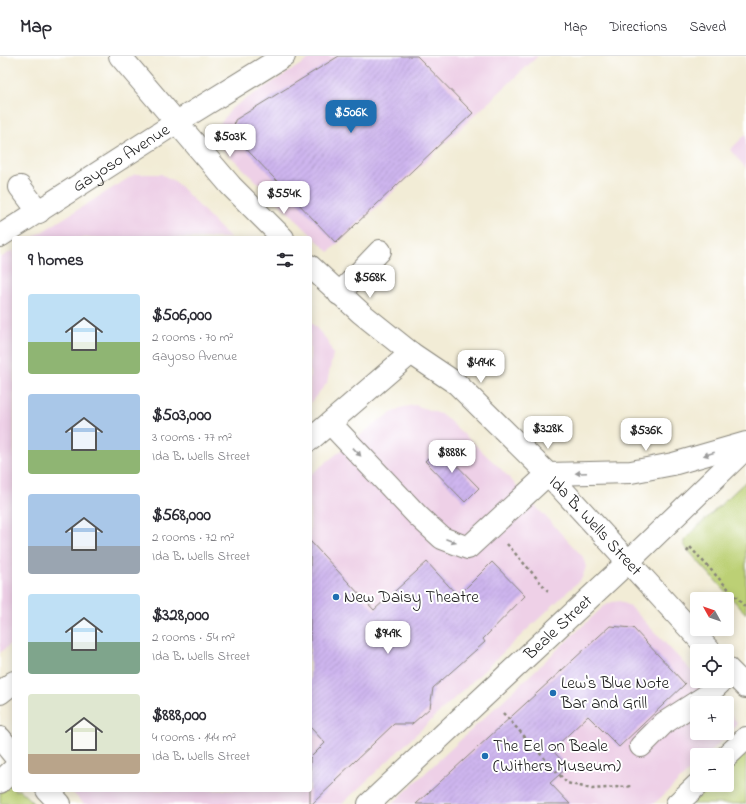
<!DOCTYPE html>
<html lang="en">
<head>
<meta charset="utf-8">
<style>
	:root { --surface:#fff; --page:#f7f7f7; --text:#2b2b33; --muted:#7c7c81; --line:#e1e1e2; --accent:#1f6fb2 }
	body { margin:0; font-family:"Indie Flower",sans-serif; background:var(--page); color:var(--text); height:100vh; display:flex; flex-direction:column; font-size:15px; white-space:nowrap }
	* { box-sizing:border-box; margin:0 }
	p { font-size:13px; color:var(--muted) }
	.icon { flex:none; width:22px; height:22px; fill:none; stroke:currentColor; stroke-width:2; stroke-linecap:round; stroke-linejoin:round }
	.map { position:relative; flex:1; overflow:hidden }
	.panel { position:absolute; left:12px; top:180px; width:300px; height:556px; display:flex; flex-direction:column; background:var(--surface); border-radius:4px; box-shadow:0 2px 10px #0003 }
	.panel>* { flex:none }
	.needle { width:26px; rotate:310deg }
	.buttons { position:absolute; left:690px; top:536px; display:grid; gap:8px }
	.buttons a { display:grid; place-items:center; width:44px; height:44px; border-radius:4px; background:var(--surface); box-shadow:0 2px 10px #0003; font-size:20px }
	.price { position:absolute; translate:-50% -34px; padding:0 9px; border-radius:8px; background:#fff; color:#222; font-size:13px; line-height:26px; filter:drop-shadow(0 1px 2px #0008) }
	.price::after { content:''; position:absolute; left:50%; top:24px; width:12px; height:9px; margin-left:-6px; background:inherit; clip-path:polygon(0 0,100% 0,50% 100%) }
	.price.active { background:var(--accent); color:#fff }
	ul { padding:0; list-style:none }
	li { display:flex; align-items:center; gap:12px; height:100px; padding:0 16px }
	li span { display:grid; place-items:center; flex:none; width:112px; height:80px; border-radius:4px; color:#555 }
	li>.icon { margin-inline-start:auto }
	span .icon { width:48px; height:48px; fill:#fffc; stroke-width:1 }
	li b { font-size:17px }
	h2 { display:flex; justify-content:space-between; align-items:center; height:48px; padding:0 16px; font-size:17px }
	header { display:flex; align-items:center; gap:24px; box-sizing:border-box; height:56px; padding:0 20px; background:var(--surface); border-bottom:1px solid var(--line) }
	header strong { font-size:19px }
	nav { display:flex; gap:22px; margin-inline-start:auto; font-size:14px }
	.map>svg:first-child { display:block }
	.built { fill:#eed0e7 }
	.green { fill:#bcd074; stroke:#6c7648 }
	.building { fill:url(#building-hatch) }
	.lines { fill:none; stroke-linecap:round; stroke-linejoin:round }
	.minor-casing { stroke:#878479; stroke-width:24 }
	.path { stroke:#878479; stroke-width:2.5; stroke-dasharray:3 3; stroke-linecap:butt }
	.minor { stroke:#fff; stroke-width:22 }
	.oneway { fill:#999 }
	.poi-dot { fill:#1f6fb2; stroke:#fff; stroke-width:1.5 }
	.labels { text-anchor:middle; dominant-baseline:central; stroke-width:4; stroke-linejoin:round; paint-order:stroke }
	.street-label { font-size:17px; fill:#1c1c1c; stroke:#fff }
	.poi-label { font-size:17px; fill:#1c1c1c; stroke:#fff; text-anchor:start }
</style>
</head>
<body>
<header>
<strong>Map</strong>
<nav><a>Map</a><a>Directions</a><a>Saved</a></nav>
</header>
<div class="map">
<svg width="746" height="748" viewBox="0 0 746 748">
	<defs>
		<pattern id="building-hatch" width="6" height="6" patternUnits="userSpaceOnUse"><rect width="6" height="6" fill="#ceb5ee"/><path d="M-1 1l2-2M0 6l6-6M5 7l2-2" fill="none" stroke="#b09bcc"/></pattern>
	</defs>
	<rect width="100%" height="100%" fill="#fff"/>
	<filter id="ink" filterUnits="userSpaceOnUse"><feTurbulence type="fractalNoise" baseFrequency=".025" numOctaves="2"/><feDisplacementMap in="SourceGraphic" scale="8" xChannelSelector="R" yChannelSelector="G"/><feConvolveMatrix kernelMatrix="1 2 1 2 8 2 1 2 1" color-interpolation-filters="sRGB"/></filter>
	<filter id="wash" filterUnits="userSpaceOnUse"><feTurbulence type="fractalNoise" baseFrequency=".012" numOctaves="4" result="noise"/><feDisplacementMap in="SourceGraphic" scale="16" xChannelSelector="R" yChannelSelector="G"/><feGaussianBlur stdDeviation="0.9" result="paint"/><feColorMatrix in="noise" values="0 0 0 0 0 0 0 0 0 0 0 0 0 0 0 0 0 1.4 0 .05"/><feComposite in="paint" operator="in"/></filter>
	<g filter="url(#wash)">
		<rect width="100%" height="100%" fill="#f2ecd6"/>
		<path class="built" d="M314,0H538L329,196L223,93L218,80L220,68L232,52Z
			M746,78V112L730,94Z
			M135,118H161L176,126L230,182H32Z
			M14,194V585L0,597V202Z
			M310,265L328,285L333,298L327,327L310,347Z
			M415,349L443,359L501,413L583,501L586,511L582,522L342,748H84L70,734H310V419L378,365L400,352Z
			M620,545L632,552L697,621V625H701L722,647H697V677H727V653L737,667L731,676L706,699H697V708L654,748H392L604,550L612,546Z"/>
		<path class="green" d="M746,425V558L684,490V485L689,479Z
			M746,698V748H691L711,729H727V714Z
			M0,713L14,727V734H20L34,748H0Z"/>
		<g id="blocks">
			<path class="building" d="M339,0H417L473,57L336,187L233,79L235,64Z
				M439,391L479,432L465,446L425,405Z
				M310,485L374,554L427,506L458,540L492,506L525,540L483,583L485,586L433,632L430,652L412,668H394L335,724L336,725L312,748H310V702L325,687L310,671Z
				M610,570L633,572L685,628L619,691L588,660L552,694L568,711L550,727L570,748H416Z"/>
		</g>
	</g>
	<g filter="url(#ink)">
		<use href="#blocks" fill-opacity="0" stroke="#878479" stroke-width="1"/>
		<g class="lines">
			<g class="minor-casing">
				<g id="minor">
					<path d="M120,0L231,130L283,182"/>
					<path d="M20,131L39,156"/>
					<path id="s1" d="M0,180L177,66L284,0"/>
					<path id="s2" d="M310,210L361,257L411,297L457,328L548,418L710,595"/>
					<path d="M339,238L380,195"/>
					<path d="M331,368L418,460L442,482L468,492L548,418L631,416L673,408L746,387"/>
					<path d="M310,384L411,297"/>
					<path d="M727,612L746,631"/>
					<path d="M0,637L14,626"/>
					<path d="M0,682L14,699"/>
					<path d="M641,690L664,667L706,640L722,625"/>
					<path d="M727,700L746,682"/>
					<path d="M0,726L14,713"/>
					<path d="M47,734L60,748"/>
					<path id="s3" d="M369,748L629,505L746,392"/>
					<path d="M677,748L697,729"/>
				</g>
			</g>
			<path class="path" d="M507,488L548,535
				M687,496L690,491L746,552
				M503,657L567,727L592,733L633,730"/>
			<use href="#minor" class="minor"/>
		</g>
		<defs><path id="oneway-solid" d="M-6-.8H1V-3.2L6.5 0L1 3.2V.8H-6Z"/></defs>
		<g class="oneway">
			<use href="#oneway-solid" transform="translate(357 396) rotate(47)"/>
			<use href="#oneway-solid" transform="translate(709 398) rotate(164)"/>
			<use href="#oneway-solid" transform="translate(581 417) rotate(178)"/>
			<use href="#oneway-solid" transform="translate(451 485) rotate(21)"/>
		</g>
	</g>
	<g class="poi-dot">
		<circle cx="336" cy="541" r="4"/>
		<circle cx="553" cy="637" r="4"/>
		<circle cx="485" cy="700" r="4"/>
	</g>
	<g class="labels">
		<g class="street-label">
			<text stroke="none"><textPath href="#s1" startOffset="144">Gayoso Avenue</textPath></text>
			<text stroke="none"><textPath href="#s2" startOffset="387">Ida B. Wells Street</textPath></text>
			<text stroke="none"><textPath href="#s3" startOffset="259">Beale Street</textPath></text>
		</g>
		<g class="poi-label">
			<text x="344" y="541">New Daisy Theatre</text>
			<text x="561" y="627">Lew's Blue Note<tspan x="561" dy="20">Bar and Grill</tspan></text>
			<text x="493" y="690">The Eel on Beale<tspan x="493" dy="20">(Withers Museum)</tspan></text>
		</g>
	</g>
</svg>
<div class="buttons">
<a><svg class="needle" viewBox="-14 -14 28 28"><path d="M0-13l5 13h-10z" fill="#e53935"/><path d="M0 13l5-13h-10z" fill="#7c7c81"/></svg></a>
<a><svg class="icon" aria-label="locate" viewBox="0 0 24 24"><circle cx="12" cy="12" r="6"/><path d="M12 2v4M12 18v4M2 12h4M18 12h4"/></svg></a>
<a>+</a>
<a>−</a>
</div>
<b class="price active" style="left:351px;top:78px">$506K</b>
<b class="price" style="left:230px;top:102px">$503K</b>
<b class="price" style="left:284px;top:159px">$554K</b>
<b class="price" style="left:370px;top:243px">$568K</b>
<b class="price" style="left:481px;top:328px">$494K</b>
<b class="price" style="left:548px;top:394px">$328K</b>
<b class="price" style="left:646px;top:396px">$536K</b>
<b class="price" style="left:452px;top:418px">$888K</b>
<b class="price" style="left:388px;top:599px">$949K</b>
<section class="panel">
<h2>9 homes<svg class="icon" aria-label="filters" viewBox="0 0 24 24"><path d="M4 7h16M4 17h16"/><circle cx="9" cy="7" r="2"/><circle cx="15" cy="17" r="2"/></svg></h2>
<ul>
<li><span style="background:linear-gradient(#bfe0f5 60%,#8fb573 0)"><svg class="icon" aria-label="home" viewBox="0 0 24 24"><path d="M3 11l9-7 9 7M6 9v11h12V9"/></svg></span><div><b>$506,000</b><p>2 rooms · 70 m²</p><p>Gayoso Avenue</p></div></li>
<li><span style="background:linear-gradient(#a9c7e8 70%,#8fb573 0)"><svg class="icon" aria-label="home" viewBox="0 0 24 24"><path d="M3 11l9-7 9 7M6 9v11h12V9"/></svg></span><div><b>$503,000</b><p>3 rooms · 77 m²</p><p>Ida B. Wells Street</p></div></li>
<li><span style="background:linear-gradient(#a9c7e8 65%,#9aa5b1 0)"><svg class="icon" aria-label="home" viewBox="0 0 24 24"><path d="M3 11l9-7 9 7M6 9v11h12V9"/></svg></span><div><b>$568,000</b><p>2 rooms · 72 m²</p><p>Ida B. Wells Street</p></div></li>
<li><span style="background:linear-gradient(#bfe0f5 60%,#7fa58c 0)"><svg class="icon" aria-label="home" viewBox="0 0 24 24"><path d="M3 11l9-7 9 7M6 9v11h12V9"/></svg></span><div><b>$328,000</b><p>2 rooms · 54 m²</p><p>Ida B. Wells Street</p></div></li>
<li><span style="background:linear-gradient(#dfe7d0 75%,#b9a48a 0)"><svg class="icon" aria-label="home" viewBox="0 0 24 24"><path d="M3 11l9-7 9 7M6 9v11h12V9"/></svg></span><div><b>$888,000</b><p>4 rooms · 144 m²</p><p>Ida B. Wells Street</p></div></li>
</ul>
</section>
</div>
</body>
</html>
